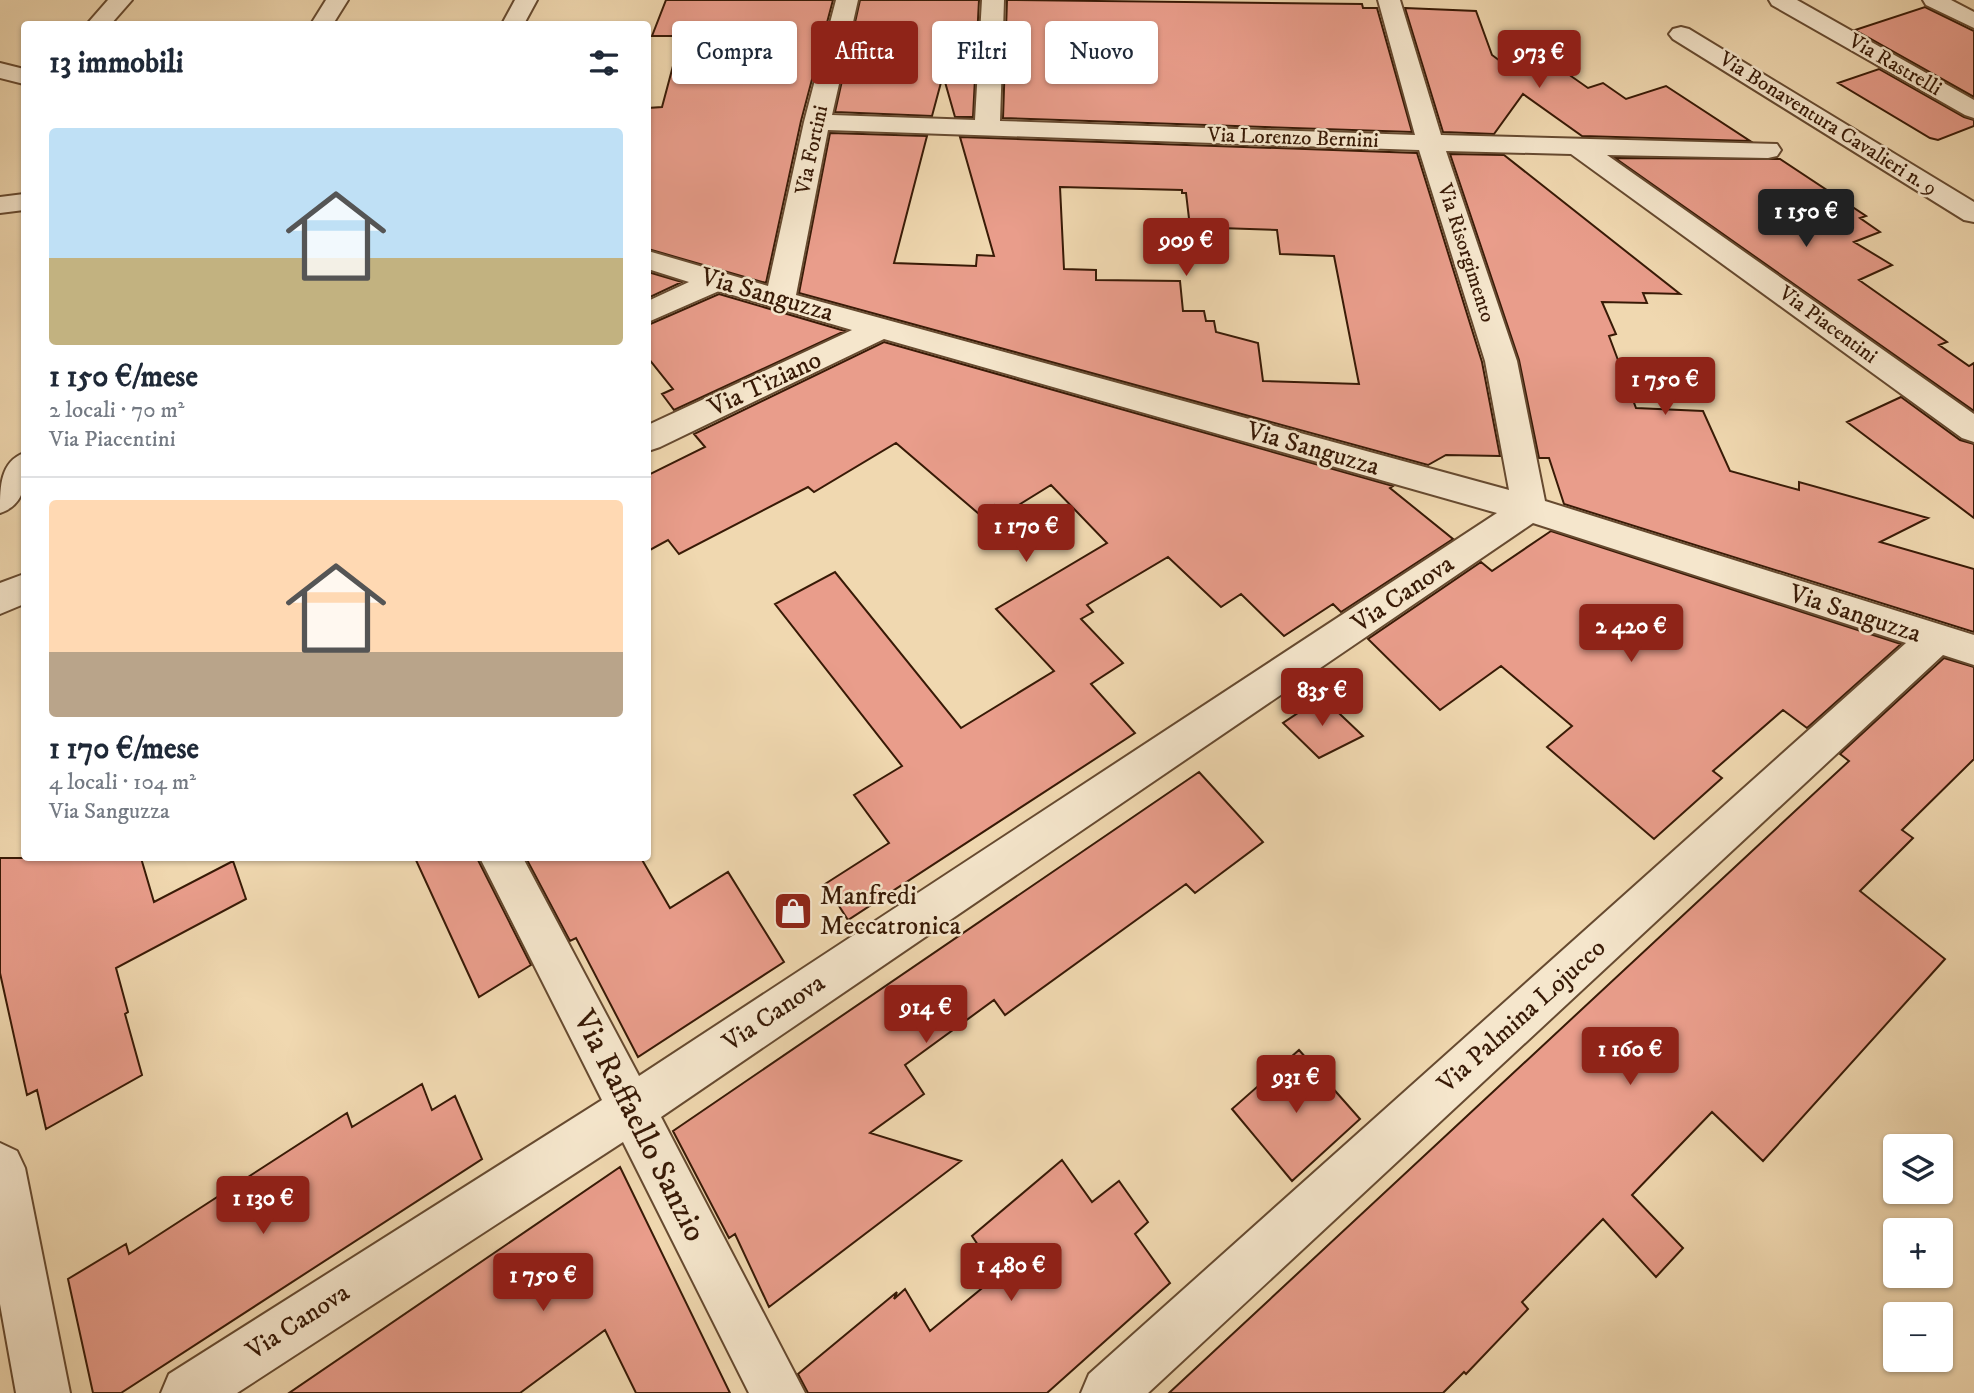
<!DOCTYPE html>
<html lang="it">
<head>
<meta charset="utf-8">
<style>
	:root { --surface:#fff; --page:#f2f2f3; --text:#1f2937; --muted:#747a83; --line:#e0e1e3; --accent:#8f2418 }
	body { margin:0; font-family:"IM FELL DW Pica",serif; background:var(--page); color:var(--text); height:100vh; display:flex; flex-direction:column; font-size:26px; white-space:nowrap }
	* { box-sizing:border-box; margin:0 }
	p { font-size:23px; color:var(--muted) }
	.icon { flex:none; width:38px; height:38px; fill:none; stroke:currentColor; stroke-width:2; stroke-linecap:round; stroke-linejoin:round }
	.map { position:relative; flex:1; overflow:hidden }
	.sheet { position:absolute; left:21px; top:21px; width:630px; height:840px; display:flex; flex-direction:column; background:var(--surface); border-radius:7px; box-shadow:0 2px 5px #0004 }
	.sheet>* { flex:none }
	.guide { position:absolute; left:672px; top:21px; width:665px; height:63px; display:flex; gap:14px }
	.controls { position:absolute; left:1883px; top:1134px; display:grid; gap:14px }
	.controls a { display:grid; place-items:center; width:70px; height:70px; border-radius:7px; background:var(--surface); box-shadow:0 2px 5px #0004; font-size:35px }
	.price { position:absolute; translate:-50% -60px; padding:0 16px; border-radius:7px; background:var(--accent); color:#fff; font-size:23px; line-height:46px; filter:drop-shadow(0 2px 4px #0008) }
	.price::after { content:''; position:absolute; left:50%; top:42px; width:21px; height:16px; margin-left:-10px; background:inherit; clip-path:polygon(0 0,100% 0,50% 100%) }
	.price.current { background:#222; color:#fff }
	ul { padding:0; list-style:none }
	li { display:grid; align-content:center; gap:14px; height:371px; padding:0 28px }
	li+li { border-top:2px solid var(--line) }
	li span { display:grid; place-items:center; height:217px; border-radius:7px; color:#555 }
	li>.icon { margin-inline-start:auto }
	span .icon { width:126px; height:126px; fill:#fffc; stroke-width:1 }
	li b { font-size:30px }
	h2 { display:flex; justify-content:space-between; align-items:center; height:84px; padding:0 28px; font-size:30px }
	.chip { padding:0 24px; border-radius:7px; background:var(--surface); box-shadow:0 2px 5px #0004; font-size:24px; line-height:63px }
	.chip.current { background:var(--accent); color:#fff }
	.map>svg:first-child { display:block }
	.building { fill:#e99d8b; stroke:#381a06; stroke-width:2; fill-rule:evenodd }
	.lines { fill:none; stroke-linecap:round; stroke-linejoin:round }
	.minor-casing { stroke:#664a30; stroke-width:4 }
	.minor { fill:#f5e6cc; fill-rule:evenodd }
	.labels { text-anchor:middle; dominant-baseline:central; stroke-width:5; stroke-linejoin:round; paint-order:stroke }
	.far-street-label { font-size:21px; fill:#381a06; stroke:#f5e6cc }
	.street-label { font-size:26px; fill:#381a06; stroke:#f5e6cc }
	.poi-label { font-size:26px; fill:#381a06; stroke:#f5e6cc; text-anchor:start }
	.near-street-label { font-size:32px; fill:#381a06; stroke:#f5e6cc }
</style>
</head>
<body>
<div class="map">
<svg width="1974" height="1393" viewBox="0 0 1974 1393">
	<rect width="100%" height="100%" fill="#f0d8b0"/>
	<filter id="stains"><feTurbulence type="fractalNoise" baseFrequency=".00286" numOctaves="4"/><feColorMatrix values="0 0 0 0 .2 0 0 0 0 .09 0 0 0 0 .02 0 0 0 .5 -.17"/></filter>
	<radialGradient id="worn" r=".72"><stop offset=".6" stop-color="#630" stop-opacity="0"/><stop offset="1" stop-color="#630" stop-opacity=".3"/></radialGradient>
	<path class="building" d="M666,0H833L801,121L766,283L648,249V108L662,107L681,36H652Z
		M860,0H979L973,117H955L943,75L932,116L835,112Z
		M1007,0L1362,4L1363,8H1377L1412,132L1003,118Z
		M1925,7L1974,31V97L1855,30Z
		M1405,8L1476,11L1492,55L1516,73L1551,62L1588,88L1603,83L1626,99L1666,86L1750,141L1582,136L1523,94L1494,134L1443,132Z
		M1879,69L1964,117L1974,120V126L1938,140L1930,138L1838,83Z
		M830,133L927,136L894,263L976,266L977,255L994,256L960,137L1417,153L1482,362L1500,456L1446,455L1428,465L799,293ZM1060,187L1182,190V193H1186L1190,227L1277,230L1280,254L1334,256L1359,384L1263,381L1258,343L1216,332L1214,321H1206L1204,311H1183L1180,281L1096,280V270L1064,269Z
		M1450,154L1504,155L1680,294L1643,293L1647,303L1602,302L1616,334L1609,336L1636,408L1703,411L1730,471L1799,490V482L1928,518L1880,542L1974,569V632L1564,504L1549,458H1539L1519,360Z
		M1615,158L1780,159L1866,216L1860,218L1880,232L1854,242L1892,265L1859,280L1947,342L1939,345L1969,366L1974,363V411Z
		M648,272L682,282L648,298Z
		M719,294L845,331L674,410L662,394L673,389L648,358V325Z
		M884,342L1393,486L1390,488L1453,539L1341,612L1333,604L1284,636L1241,594L1221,607L1168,557L1087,605L1093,612L1081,619L1123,663L1091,684L1135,733L848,920L825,884L889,843L854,795L902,766L775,604L835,572L961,728L1054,671L996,609L1107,543L1051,485L1004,514L994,505L979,514L896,443L814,492L808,487L679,554L668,540L648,551V475L705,447L694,434Z
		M1901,397L1960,440L1974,444V518L1847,422Z
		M1551,531L1901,644L1807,728L1783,710L1713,771L1722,778L1654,839L1547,747L1572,726L1501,666L1440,710L1368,639L1481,562L1492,571Z
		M1944,658L1974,667V759L1902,830L1913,838L1860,891L1945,959L1763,1161L1712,1112L1632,1195L1683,1248L1656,1277L1603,1219L1522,1302L1528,1309L1466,1374L1464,1372L1443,1393H1169L1849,761L1840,754Z
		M1322,697L1363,736L1319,758L1283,723Z
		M1199,772L1263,842L1195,893L1186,884L1005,1015L994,1000L905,1065L924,1094L870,1133L961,1161L769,1307L735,1234L729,1238L673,1131Z
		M0,858H141L154,902L233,861L246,899L116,968L128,1012L125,1014L142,1075L46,1129L37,1090L27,1095L0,973Z
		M415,858H477L531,965L479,997Z
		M526,858H641L670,908L728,872L784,962L638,1057L576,938L570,941Z
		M1299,1050L1360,1119L1292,1181L1232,1109Z
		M422,1084L432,1110L455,1096L482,1159L121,1393H93L68,1279L126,1244L129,1254L347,1113L352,1127Z
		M1062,1160L1092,1202L1119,1181L1148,1222L1135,1234L1170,1283L1047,1393H808L798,1374L897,1292L894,1299L905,1289L930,1331L998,1275L972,1236Z
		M620,1167L730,1393H636L605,1330L520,1393H289Z"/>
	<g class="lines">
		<g class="minor-casing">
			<path id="minor" d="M108,0H132L111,24H87Z
				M326,0H348L333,24H311Z
				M515,0H537L524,24H502Z
				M836,0H858L832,115L975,120L982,0H1004L1000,121L1415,135L1378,0H1400L1441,135L1777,144L1781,150L1777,156L1768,158L1607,155L1974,414V442L1962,438L1571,154L1446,151L1517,361L1545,501L1974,635V665L1943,655L1148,1393H1081L1089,1374L1906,643L1533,523L661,1117L805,1393H749L623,1142L237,1393H161L169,1374L602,1100L480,858H523L639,1076L1497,513L884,339L660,447L648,451V425L852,330L719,291L648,322V301L689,282L648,269V251L768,286L804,122ZM828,130L1419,150L1485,361L1509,490L796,295Z
				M1769,0H1797L1974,100V118L1965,115L1772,5Z
				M1923,0H1951L1974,12V28L1926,5Z
				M1681,27L1689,29L1974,202V222L1964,220L1673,39L1669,34L1673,29Z
				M0,63L24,69V84L0,78Z
				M24,194V210L0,213V197Z
				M24,453C26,477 28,504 0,513C0,487 0,462 24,453Z
				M24,574V604L0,614V583Z
				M0,1143L17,1151L25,1168L70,1393H16L0,1304Z"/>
		</g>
		<use href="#minor" class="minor"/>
	</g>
	<defs>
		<g id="shop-square" transform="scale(2.0125)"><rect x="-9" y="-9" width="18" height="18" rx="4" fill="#8f2418" stroke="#f5e6cc"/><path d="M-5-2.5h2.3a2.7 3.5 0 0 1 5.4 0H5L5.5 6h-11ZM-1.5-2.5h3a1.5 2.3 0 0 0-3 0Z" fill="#fff"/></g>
	</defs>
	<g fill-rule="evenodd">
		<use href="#shop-square" x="793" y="911"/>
	</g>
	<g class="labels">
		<g class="far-street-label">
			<text transform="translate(1895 65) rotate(30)">Via Rastrelli</text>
			<text transform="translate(1828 124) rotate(32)">Via Bonaventura Cavalieri n. 9</text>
			<text transform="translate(1293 138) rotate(2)">Via Lorenzo Bernini</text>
			<text transform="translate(812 150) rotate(-78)">Via Fortini</text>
			<text transform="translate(1466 253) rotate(72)">Via Risorgimento</text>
			<text transform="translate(1828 325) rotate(36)">Via Piacentini</text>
		</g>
		<g class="street-label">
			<text transform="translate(767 295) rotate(16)">Via Sanguzza</text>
			<text transform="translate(765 384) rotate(-25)">Via Tiziano</text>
			<text transform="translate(1313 449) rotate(16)">Via Sanguzza</text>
			<text transform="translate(1403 594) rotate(-34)">Via Canova</text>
			<text transform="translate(1855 614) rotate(18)">Via Sanguzza</text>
			<text transform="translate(774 1013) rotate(-34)">Via Canova</text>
			<text transform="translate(1522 1016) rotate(-42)">Via Palmina Lojucco</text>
			<text transform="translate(298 1322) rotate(-33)">Via Canova</text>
		</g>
		<g class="poi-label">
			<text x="820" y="896">Manfredi<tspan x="820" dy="30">Meccatronica</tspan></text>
		</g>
		<g class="near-street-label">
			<text transform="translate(639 1126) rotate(63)">Via Raffaello Sanzio</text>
		</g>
	</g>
	<rect width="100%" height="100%" filter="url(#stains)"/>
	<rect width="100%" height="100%" fill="url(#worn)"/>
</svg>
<div class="controls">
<a><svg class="icon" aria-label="layers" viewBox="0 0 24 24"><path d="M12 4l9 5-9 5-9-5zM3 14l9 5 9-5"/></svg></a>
<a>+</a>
<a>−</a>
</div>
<b class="price" style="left:1539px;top:90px">973 €</b>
<b class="price current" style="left:1806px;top:249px">1 150 €</b>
<b class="price" style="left:1186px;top:278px">909 €</b>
<b class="price" style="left:1665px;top:417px">1 750 €</b>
<b class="price" style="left:1026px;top:564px">1 170 €</b>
<b class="price" style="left:1631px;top:664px">2 420 €</b>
<b class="price" style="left:1322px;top:728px">835 €</b>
<b class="price" style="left:926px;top:1045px">914 €</b>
<b class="price" style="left:1630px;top:1087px">1 160 €</b>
<b class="price" style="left:1296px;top:1115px">931 €</b>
<b class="price" style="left:263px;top:1236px">1 130 €</b>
<b class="price" style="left:1011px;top:1303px">1 480 €</b>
<b class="price" style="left:543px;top:1313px">1 750 €</b>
<div class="guide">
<a class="chip">Compra</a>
<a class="chip current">Affitta</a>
<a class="chip">Filtri</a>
<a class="chip">Nuovo</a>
</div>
<section class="sheet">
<h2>13 immobili<svg class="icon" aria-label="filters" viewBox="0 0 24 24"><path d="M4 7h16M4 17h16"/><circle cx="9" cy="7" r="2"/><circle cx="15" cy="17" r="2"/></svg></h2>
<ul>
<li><span style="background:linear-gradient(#bfe0f5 60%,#c2b280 0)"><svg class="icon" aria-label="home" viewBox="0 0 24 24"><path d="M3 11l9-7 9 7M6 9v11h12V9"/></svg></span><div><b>1 150 €/mese</b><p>2 locali · 70 m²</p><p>Via Piacentini</p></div></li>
<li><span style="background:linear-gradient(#ffd9b3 70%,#b9a48a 0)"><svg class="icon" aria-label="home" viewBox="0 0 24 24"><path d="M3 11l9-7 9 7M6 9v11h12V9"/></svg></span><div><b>1 170 €/mese</b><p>4 locali · 104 m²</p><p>Via Sanguzza</p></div></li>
</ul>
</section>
</div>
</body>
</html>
